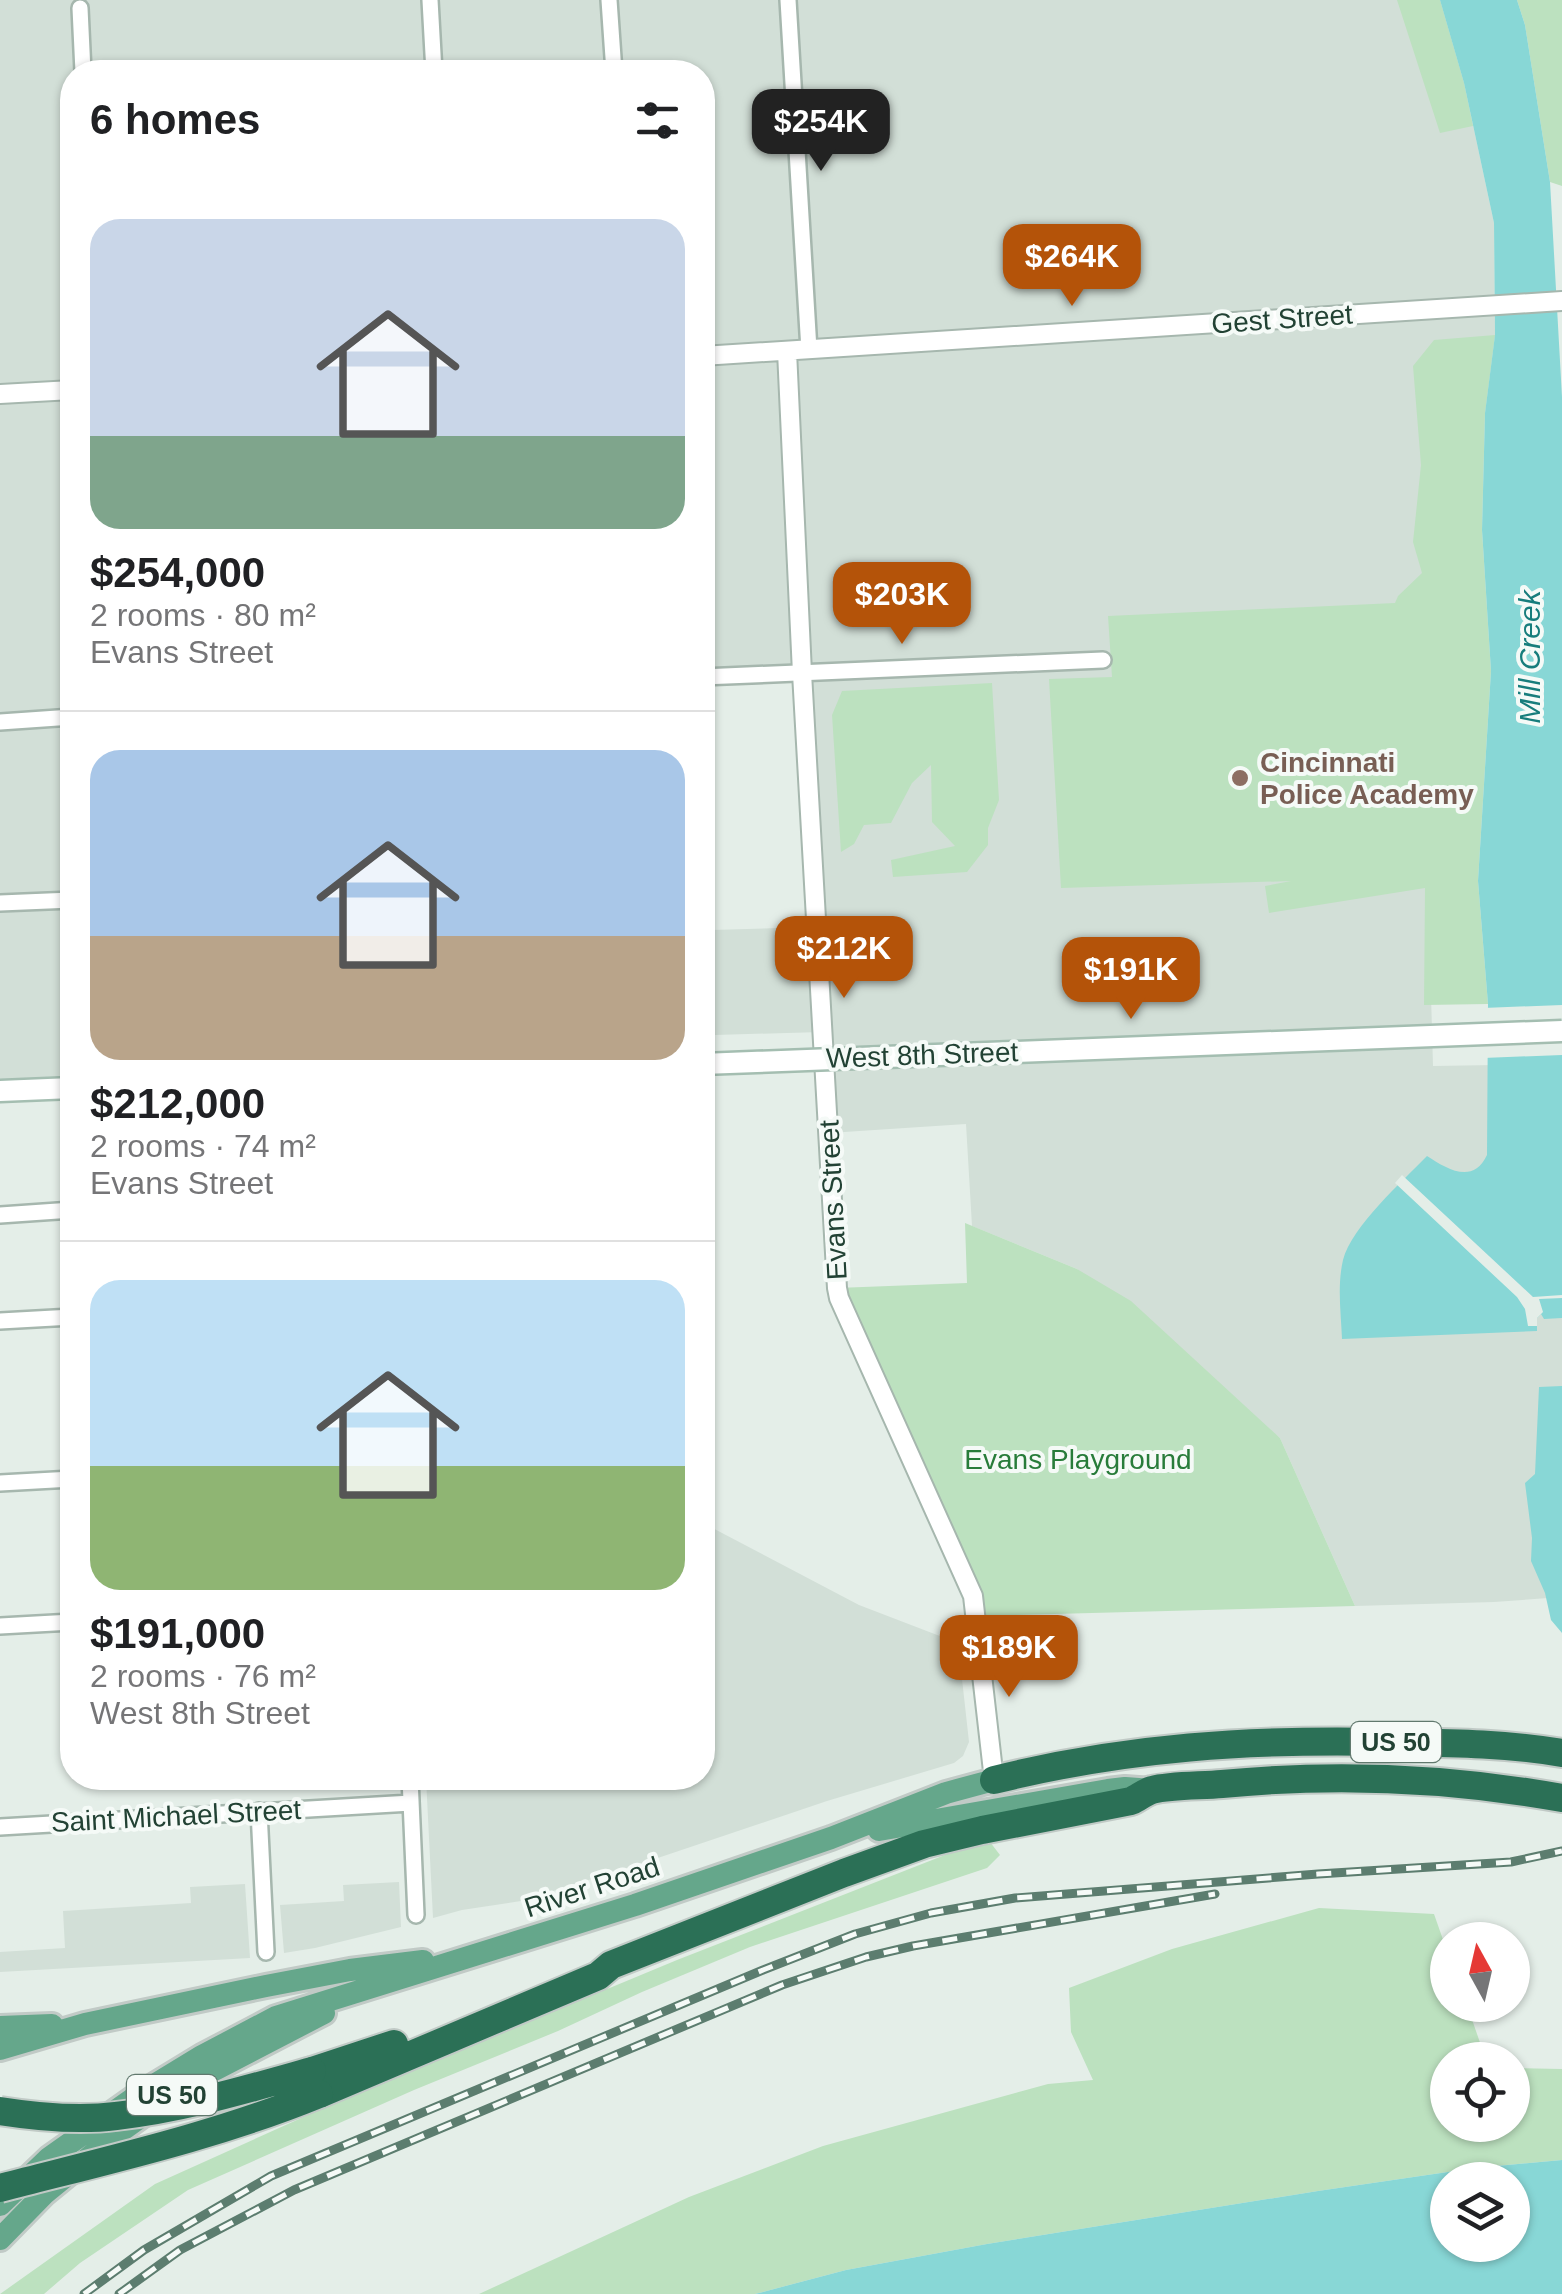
<!DOCTYPE html>
<html lang="en">
<head>
<meta charset="utf-8">
<style>
	:root { --surface:#fff; --page:#f6f6f6; --text:#202124; --muted:#757577; --line:#e0e0e0; --accent:#b45309 }
	body { margin:0; font-family:Helvetica,sans-serif; background:var(--page); color:var(--text); height:100vh; display:flex; flex-direction:column; font-size:38px; white-space:nowrap }
	* { box-sizing:border-box; margin:0 }
	p { font-size:32px; color:var(--muted) }
	.icon { flex:none; width:55px; height:55px; fill:none; stroke:currentColor; stroke-width:2; stroke-linecap:round; stroke-linejoin:round }
	.map { position:relative; flex:1; overflow:hidden }
	.side { position:absolute; left:60px; top:60px; width:655px; height:1730px; display:flex; flex-direction:column; background:var(--surface); border-radius:40px; box-shadow:0 2px 8px #0004 }
	.side>* { flex:none }
	.needle { width:65px; rotate:352deg }
	.tools { position:absolute; left:1430px; top:1922px; display:grid; gap:20px }
	.tools a { display:grid; place-items:center; width:100px; height:100px; border-radius:50%; background:var(--surface); box-shadow:0 2px 8px #0004; font-size:50px }
	.price { position:absolute; translate:-50% -85px; padding:0 22px; border-radius:20px; background:var(--accent); color:#fff; font-size:32px; line-height:65px; filter:drop-shadow(0 2px 5px #0008) }
	.price::after { content:''; position:absolute; left:50%; top:60px; width:30px; height:22px; margin-left:-15px; background:inherit; clip-path:polygon(0 0,100% 0,50% 100%) }
	.price.active { background:#222; color:#fff }
	ul { padding:0; list-style:none }
	li { display:grid; align-content:center; gap:20px; height:530px; padding:0 30px }
	li+li { border-top:2px solid var(--line) }
	li span { display:grid; place-items:center; height:310px; border-radius:30px; color:#555 }
	li>.icon { margin-inline-start:auto }
	span .icon { width:180px; height:180px; fill:#fffc; stroke-width:1 }
	li b { font-size:42px }
	h2 { display:flex; justify-content:space-between; align-items:center; height:120px; padding:0 30px; font-size:42px }
	.map>svg:first-child { display:block }
	.built { fill:#d2dfd7 }
	.green { fill:#bce1bf }
	.water { fill:#88d7d6; fill-rule:evenodd }
	.pier { fill:#e4eee8 }
	.lines { fill:none; stroke-linecap:round; stroke-linejoin:round }
	.minor-casing { stroke:#a6b7ae; stroke-width:20 }
	.tertiary-casing { stroke:#a6b7ae; stroke-width:22 }
	.secondary-casing { stroke:#a4beb1; stroke-width:25 }
	.primary-casing { stroke:#c1cac6; stroke-width:28 }
	.motorway-casing { stroke:#c1cac6; stroke-width:32 }
	.minor { stroke:#fff; stroke-width:15 }
	.tertiary { stroke:#fff; stroke-width:18 }
	.secondary { stroke:#fff; stroke-width:20 }
	.primary { stroke:#65a78b; stroke-width:22 }
	.motorway { stroke:#2b7056; stroke-width:28 }
	.rail-casing { stroke:#5c7d6f; stroke-width:9 }
	.rail { stroke:#f5faf7; stroke-width:5; stroke-dasharray:15; stroke-linecap:butt }
	.secondary-bridge-casing { stroke:#a4beb1; stroke-width:25; stroke-linecap:butt }
	.motorway-bridge-casing { stroke:#c1cac6; stroke-width:32; stroke-linecap:butt }
	.secondary-bridge { stroke:#fff; stroke-width:20 }
	.motorway-bridge { stroke:#2b7056; stroke-width:28 }
	.education-dot { fill:#8d6e63; stroke:#f5faf7; stroke-width:4 }
	.labels { text-anchor:middle; dominant-baseline:central; stroke-width:8; stroke-linejoin:round; paint-order:stroke }
	.shield { fill:#f5faf7; stroke:#61796e; stroke-width:2.5 }
	.shield-label { font-size:25px; font-weight:bold; fill:#224234 }
	.street-label { font-size:28px; fill:#224234; stroke:#f5faf7 }
	.education-label { font-size:28px; font-weight:bold; fill:#785e54; stroke:#f5faf7; text-anchor:start }
	.park-label { font-size:28px; fill:#287c3a; stroke:#f5faf7 }
	.water-label { font-size:30px; font-style:italic; fill:#177d7c; stroke:#f5faf7 }
</style>
</head>
<body>
<div class="map">
<svg width="1562" height="2294" viewBox="0 0 1562 2294">
	<rect width="100%" height="100%" fill="#e4eee8"/>
	<path class="built" d="M0,0H1440L1464,83L1494,223L1495,335L1485,413L1420,603L1433,1066L1562,1064V1597L1494,1602L1355,1606L1280,1438L1077,1269L972,1226L966,1124L829,1133L821,1032L715,1035L712,930L817,927L802,674L703,677L702,72H72V1088L0,1091Z
		M703,1523L859,1605L958,1643L969,1742L963,1756L954,1763L827,1801L637,1865L521,1901L462,1910L433,1918L426,1778H702Z
		M399,1882L401,1927L315,1948L284,1953L280,1905L344,1901L343,1885Z
		M245,1884L250,1958L0,1972V1952L65,1948L63,1911L191,1903L190,1887Z"/>
	<path class="green" d="M1397,0H1440L1464,83L1473,126L1440,133Z
		M1517,0H1562V186L1550,182L1525,25Z
		M1495,335L1485,413L1482,530L1491,671L1478,881L1488,1004L1424,1005L1425,888L1269,913L1265,886L1291,881L1061,888L1049,679L1112,677L1108,616L1395,603L1398,596L1422,573L1413,542L1421,465L1413,366L1434,340Z
		M992,683L999,800L988,828V845L967,872L893,877L891,860L955,846L932,822L931,765L912,783L891,823L864,825L854,844L841,852L832,715L842,691Z
		M965,1223L1077,1269L1131,1301L1280,1438L1355,1606L976,1616L837,1288L967,1283Z
		M990,1842L1000,1855L987,1868L750,1947L642,1992L558,2031L414,2090L188,2190L80,2263L44,2294H0L155,2184L348,2097L677,1960L950,1853Z
		M1319,1908L1434,1914L1447,1951L1448,2005H1467L1486,2060H1448V2125H1512L1513,2068L1562,2069V2160L1475,2168L1318,2191L987,2244L846,2270L755,2294H479L689,2197L823,2146L1048,2084L1093,2080L1071,2032L1069,1988L1172,1949Z"/>
	<path class="water" d="M1440,0H1517L1525,25L1550,182L1562,397V1318L1544,1319L1541,1314L1537,1318V1331L1342,1339C1341,1313 1337,1286 1343,1260C1352,1226 1402,1182 1427,1156C1447,1169 1473,1185 1487,1155L1488,1004L1478,881L1491,671L1482,530L1485,413L1495,335L1494,223L1464,83Z
		M1562,1386V1633L1551,1620L1545,1593L1531,1561L1532,1538L1525,1483L1535,1474L1539,1387Z
		M1562,2160V2294H755L846,2270L987,2244L1318,2191L1475,2168ZM1448,2180H1512V2245H1448Z"/>
	<path class="pier" d="M1562,1005V1055L1483,1058V1008Z
		M1402,1175L1533,1297L1562,1295V1298L1539,1299L1543,1312L1537,1318V1326H1528L1525,1309L1517,1297L1395,1183Z"/>
	<g class="lines">
		<g class="minor-casing">
			<path id="minor" d="M430,0L434,72
				M609,0L614,72
				M788,0L809,350
				M80,8L83,72
				M702,677L1103,660
				M0,722L72,717
				M0,903L72,900
				M0,1215L72,1210
				M0,1321L72,1317
				M0,1483L72,1479
				M0,1626L72,1622
				M410,1778L416,1915
				M259,1811L266,1952
				M0,1827L411,1803"/>
		</g>
		<g class="tertiary-casing">
			<path id="tertiary" d="M787,351L802,673L837,1288L839,1298L973,1596L994,1780
				M702,356L1562,301
				M0,394L72,390"/>
		</g>
		<g class="secondary-casing">
			<path id="secondary" d="M0,1091L72,1088"/>
		</g>
		<g class="primary-casing">
			<path id="primary" d="M879,1830L1108,1790L1125,1788L1152,1790
				M0,2027L52,2025
				M0,2049L85,2024L266,1986L350,1970L423,1961
				M0,2205L49,2158L138,2095L202,2056L276,2017L635,1905L831,1838L946,1793L994,1780
				M0,2239L44,2194L121,2131L161,2102L197,2079L324,2013"/>
		</g>
		<g class="motorway-casing">
			<path id="motorway" d="M994,1780C1126,1747 1252,1739 1387,1742C1446,1743 1504,1743 1562,1753
				M312,2071L394,2044
				M319,2094L598,1976L611,1965L844,1873L924,1844L982,1830L1131,1801C1138,1798 1145,1792 1152,1790C1172,1785 1201,1786 1222,1784C1335,1773 1451,1778 1562,1798"/>
		</g>
		<use href="#minor" class="minor"/>
		<use href="#tertiary" class="tertiary"/>
		<use href="#secondary" class="secondary"/>
		<use href="#primary" class="primary"/>
		<use href="#motorway" class="motorway"/>
		<g class="rail-casing">
			<path id="rail" d="M84,2294L144,2250L271,2176L763,1970L855,1934L931,1913L1015,1898L1318,1874L1511,1862L1562,1851
				M119,2294L180,2250L294,2190L782,1985L866,1957L913,1946L1215,1894"/>
		</g>
		<use href="#rail" class="rail"/>
		<g class="secondary-bridge-casing">
			<path id="secondary-bridge" d="M702,1064L1562,1031"/>
		</g>
		<g class="motorway-bridge-casing">
			<path id="motorway-bridge" d="M0,2111C38,2117 77,2121 116,2116C182,2109 247,2089 312,2071
				M0,2188C108,2160 216,2136 319,2094"/>
		</g>
		<use href="#secondary-bridge" class="secondary-bridge"/>
		<use href="#motorway-bridge" class="motorway-bridge"/>
	</g>
	<circle class="education-dot" cx="1240" cy="778" r="10"/>
	<g class="labels">
		<g class="shield">
			<rect x="1351" y="1722" width="90" height="40" rx="8"/>
			<rect x="127" y="2075" width="90" height="40" rx="8"/>
		</g>
		<g class="shield-label">
			<text x="1396" y="1742">US 50</text>
			<text x="172" y="2095">US 50</text>
		</g>
		<g class="street-label">
			<text transform="translate(1282 319) rotate(-4)">Gest Street</text>
			<text transform="translate(922 1055) rotate(-2)">West 8th Street</text>
			<text transform="translate(833 1200) rotate(-93)">Evans Street</text>
			<text transform="translate(176 1816) rotate(-3)">Saint Michael Street</text>
			<text transform="translate(592 1887) rotate(-18)">River Road</text>
		</g>
		<g class="education-label">
			<text x="1260" y="762">Cincinnati<tspan x="1260" dy="32">Police Academy</tspan></text>
		</g>
		<g class="park-label">
			<text x="1078" y="1459">Evans Playground</text>
		</g>
		<g class="water-label">
			<text transform="translate(1529 657) rotate(-90)">Mill Creek</text>
		</g>
	</g>
</svg>
<div class="tools">
<a><svg class="needle" viewBox="-14 -14 28 28"><path d="M0-13l5 13h-10z" fill="#e53935"/><path d="M0 13l5-13h-10z" fill="#757577"/></svg></a>
<a><svg class="icon" aria-label="locate" viewBox="0 0 24 24"><circle cx="12" cy="12" r="6"/><path d="M12 2v4M12 18v4M2 12h4M18 12h4"/></svg></a>
<a><svg class="icon" aria-label="layers" viewBox="0 0 24 24"><path d="M12 4l9 5-9 5-9-5zM3 14l9 5 9-5"/></svg></a>
</div>
<b class="price active" style="left:821px;top:174px">$254K</b>
<b class="price" style="left:1072px;top:309px">$264K</b>
<b class="price" style="left:902px;top:647px">$203K</b>
<b class="price" style="left:844px;top:1001px">$212K</b>
<b class="price" style="left:1131px;top:1022px">$191K</b>
<b class="price" style="left:1009px;top:1700px">$189K</b>
<section class="side">
<h2>6 homes<svg class="icon" aria-label="filters" viewBox="0 0 24 24"><path d="M4 7h16M4 17h16"/><circle cx="9" cy="7" r="2"/><circle cx="15" cy="17" r="2"/></svg></h2>
<ul>
<li><span style="background:linear-gradient(#c9d6e8 70%,#7fa58c 0)"><svg class="icon" aria-label="home" viewBox="0 0 24 24"><path d="M3 11l9-7 9 7M6 9v11h12V9"/></svg></span><div><b>$254,000</b><p>2 rooms · 80 m²</p><p>Evans Street</p></div></li>
<li><span style="background:linear-gradient(#a9c7e8 60%,#b9a48a 0)"><svg class="icon" aria-label="home" viewBox="0 0 24 24"><path d="M3 11l9-7 9 7M6 9v11h12V9"/></svg></span><div><b>$212,000</b><p>2 rooms · 74 m²</p><p>Evans Street</p></div></li>
<li><span style="background:linear-gradient(#bfe0f5 60%,#8fb573 0)"><svg class="icon" aria-label="home" viewBox="0 0 24 24"><path d="M3 11l9-7 9 7M6 9v11h12V9"/></svg></span><div><b>$191,000</b><p>2 rooms · 76 m²</p><p>West 8th Street</p></div></li>
</ul>
</section>
</div>
</body>
</html>
